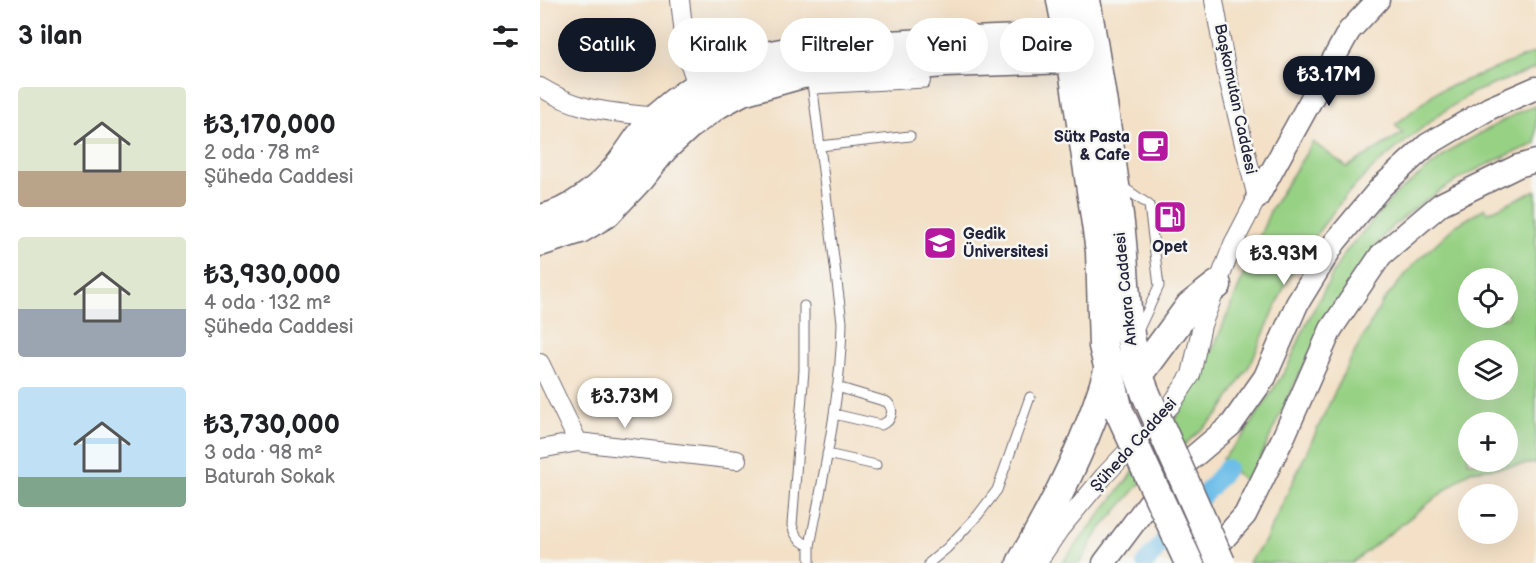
<!DOCTYPE html>
<html lang="tr">
<head>
<meta charset="utf-8">
<style>
	:root { --surface:#fff; --page:#f2f2f2; --text:#202124; --muted:#757577; --accent:#111827 }
	body { margin:0; font-family:"Balsamiq Sans",sans-serif; background:var(--page); color:var(--text); height:100vh; display:flex; flex-direction:column; font-size:22px; white-space:nowrap }
	* { box-sizing:border-box; margin:0 }
	p { font-size:20px; color:var(--muted) }
	.icon { flex:none; width:33px; height:33px; fill:none; stroke:currentColor; stroke-width:2; stroke-linecap:round; stroke-linejoin:round }
	.map { position:relative; flex:1; overflow:hidden }
	.panel { display:flex; flex-direction:column; background:var(--surface); width:540px }
	.panel>* { flex:none }
	.hud { position:absolute; left:18px; top:18px; width:570px; height:54px; display:flex; gap:12px }
	.tools { position:absolute; left:918px; top:268px; display:grid; gap:12px }
	.tools a { display:grid; place-items:center; width:60px; height:60px; border-radius:50%; background:var(--surface); box-shadow:0 6px 24px #0002; font-size:30px }
	.price { position:absolute; translate:-50% -51px; padding:0 14px; border-radius:21px; background:#fff; color:#222; font-size:20px; line-height:39px; filter:drop-shadow(0 2px 3px #0008) }
	.price::after { content:''; position:absolute; left:50%; top:36px; width:18px; height:14px; margin-left:-9px; background:inherit; clip-path:polygon(0 0,100% 0,50% 100%) }
	.price.on { background:var(--accent); color:#fff }
	ul { padding:0; list-style:none }
	li { display:flex; align-items:center; gap:18px; height:150px; padding:0 18px }
	li span { display:grid; place-items:center; flex:none; width:168px; height:120px; border-radius:6px; color:#555 }
	li>.icon { margin-inline-start:auto }
	span .icon { width:72px; height:72px; fill:#fffc; stroke-width:1 }
	li b { font-size:26px }
	h2 { display:flex; justify-content:space-between; align-items:center; height:72px; padding:0 18px; font-size:26px }
	.tag { padding:0 21px; border-radius:27px; background:var(--surface); box-shadow:0 6px 24px #0002; font-size:21px; line-height:54px }
	.tag.on { background:var(--accent); color:#fff }
	main { display:flex; flex:1; min-height:0 }
	.map>svg:first-child { display:block }
	.green { fill:#97d184; stroke:#5c7a60; stroke-width:1.5; fill-rule:evenodd }
	.lines { fill:none; stroke-linecap:round; stroke-linejoin:round }
	.canal { stroke:#6dbee9; stroke-width:18 }
	.service-casing { stroke:#6b646c; stroke-width:11 }
	.minor-casing { stroke:#6b646c; stroke-width:20 }
	.tertiary-casing { stroke:#6b646c; stroke-width:25 }
	.primary-casing { stroke:#6b646c; stroke-width:31 }
	.service { stroke:#fff; stroke-width:9 }
	.minor { stroke:#fff; stroke-width:18 }
	.tertiary { stroke:#fff; stroke-width:22 }
	.primary { stroke:#fff; stroke-width:28 }
	.primary-bridge-casing { stroke:#6b646c; stroke-width:31; stroke-linecap:butt }
	.primary-bridge { stroke:#fff; stroke-width:28 }
	.labels { text-anchor:middle; dominant-baseline:central; stroke-width:5; stroke-linejoin:round; paint-order:stroke }
	.street-label { font-size:16px; fill:#22223b; stroke:#f6f6f2 }
	.poi-label { font-size:16px; font-weight:bold; fill:#22223b; stroke:#f6f6f2; text-anchor:end }
</style>
</head>
<body>
<main>
<section class="panel">
<h2>3 ilan<svg class="icon" aria-label="filters" viewBox="0 0 24 24"><path d="M4 7h16M4 17h16"/><circle cx="9" cy="7" r="2"/><circle cx="15" cy="17" r="2"/></svg></h2>
<ul>
<li><span style="background:linear-gradient(#dfe7d0 70%,#b9a48a 0)"><svg class="icon" aria-label="home" viewBox="0 0 24 24"><path d="M3 11l9-7 9 7M6 9v11h12V9"/></svg></span><div><b>₺3,170,000</b><p>2 oda · 78 m²</p><p>Şüheda Caddesi</p></div></li>
<li><span style="background:linear-gradient(#dfe7d0 60%,#9aa5b1 0)"><svg class="icon" aria-label="home" viewBox="0 0 24 24"><path d="M3 11l9-7 9 7M6 9v11h12V9"/></svg></span><div><b>₺3,930,000</b><p>4 oda · 132 m²</p><p>Şüheda Caddesi</p></div></li>
<li><span style="background:linear-gradient(#bfe0f5 75%,#7fa58c 0)"><svg class="icon" aria-label="home" viewBox="0 0 24 24"><path d="M3 11l9-7 9 7M6 9v11h12V9"/></svg></span><div><b>₺3,730,000</b><p>3 oda · 98 m²</p><p>Baturah Sokak</p></div></li>
</ul>
</section>
<div class="map">
<svg width="996" height="563" viewBox="0 0 996 563">
	<rect width="100%" height="100%" fill="#f6f6f2"/>
	<filter id="ink" filterUnits="userSpaceOnUse"><feTurbulence type="fractalNoise" baseFrequency=".0167" numOctaves="2"/><feDisplacementMap in="SourceGraphic" scale="12" xChannelSelector="R" yChannelSelector="G"/><feConvolveMatrix kernelMatrix="1 2 1 2 8 2 1 2 1" color-interpolation-filters="sRGB"/></filter>
	<filter id="wash" filterUnits="userSpaceOnUse"><feTurbulence type="fractalNoise" baseFrequency=".008" numOctaves="4" result="noise"/><feDisplacementMap in="SourceGraphic" scale="24" xChannelSelector="R" yChannelSelector="G"/><feGaussianBlur stdDeviation="1.35" result="paint"/><feColorMatrix in="noise" values="0 0 0 0 0 0 0 0 0 0 0 0 0 0 0 0 0 1.4 0 .05"/><feComposite in="paint" operator="in"/></filter>
	<g filter="url(#wash)">
		<rect width="100%" height="100%" fill="#f3e0c6"/>
		<path class="green" d="M996,52V68L932,93L901,113L836,165L806,195L775,236L746,283L711,363L679,414L600,484L558,532L540,563H522L638,415L676,342L731,209L773,142L807,167L863,133L855,125L896,92Z
			M996,106V144C943,163 892,191 850,229C839,239 830,257 821,270C774,338 741,409 709,485L682,459L705,434L748,366L767,322L803,255L856,194L915,147L979,112Z
			M996,190V463L930,471L812,563H708L725,541L806,368L842,303L875,263L915,226L945,208L947,213ZM928,279H968V318H928ZM928,351H968V390H928ZM928,423H968V462H928Z"/>
		<g class="lines">
			<path class="canal" d="M605,563L687,468"/>
		</g>
	</g>
	<g filter="url(#ink)">
		<g class="lines">
			<g class="service-casing">
				<path id="service" d="M273,89L385,83L388,69
					M280,146L370,136
					M580,185L609,205L619,286L598,331
					M264,306V370L252,525C255,536 259,541 270,546
					M294,414L341,425L348,421C353,414 353,408 347,402L297,387
					M287,454L336,465
					M270,563V546C284,472 301,397 302,322L271,75
					M389,563L407,548L438,515L457,490L490,397"/>
			</g>
			<g class="minor-casing">
				<path id="minor" d="M140,0L146,53L158,88
					M0,87C43,113 69,111 117,117
					M0,363L38,442L197,460
					M0,449L38,442
					M497,563L520,529L564,476L631,405L651,375L662,325L693,244L717,198L687,74L674,0"/>
			</g>
			<g class="tertiary-casing">
				<path id="tertiary" d="M717,198L809,31L838,0
					M564,563L626,480L691,425L725,377L757,304L795,242L841,187L887,145L950,108L996,88
					M662,563L705,515L744,436L791,329L841,255L901,204L978,166L996,161"/>
			</g>
			<g class="primary-casing">
				<path id="primary" d="M521,0L528,36L560,251L563,346L579,411
					M546,0C559,77 572,154 581,232C587,287 584,342 606,394
					M0,219C30,214 63,187 81,163C93,148 103,129 117,117C137,99 162,82 185,71C235,46 292,48 346,45C407,42 468,40 528,36L553,44
					M0,242L40,229L67,213L99,179L124,148L150,124L178,104L202,91L262,74L405,63L532,59L553,44
					M599,375L650,306L677,285
					M481,563C516,503 549,438 568,371"/>
			</g>
			<use href="#service" class="service"/>
			<use href="#minor" class="minor"/>
			<use href="#tertiary" class="tertiary"/>
			<use href="#primary" class="primary"/>
			<g class="primary-bridge-casing">
				<path id="primary-bridge" d="M606,394L681,563
					M579,411L649,563"/>
			</g>
			<use href="#primary-bridge" class="primary-bridge"/>
		</g>
	</g>
	<defs>
		<g id="cafe-square" transform="scale(1.725)"><rect x="-9" y="-9" width="18" height="18" rx="4" fill="#b5179e" stroke="#f6f6f2"/><path d="M-5.5-4.5H6V0H3Q3 3.5 0 3.5H-2.5Q-5.5 3.5-5.5 0ZM3-3.2v2h1.7v-2ZM-6 4.5H4V6H-6Z" fill="#fff"/></g>
		<g id="fuel-square" transform="scale(1.725)"><rect x="-9" y="-9" width="18" height="18" rx="4" fill="#b5179e" stroke="#f6f6f2"/><path d="M-5.5-6h7V0h2V4h1.3V-2.5L3-4.5l.8-.8L6-3V5H2.5V1h-1V6h-7ZM-4.2-4.7v3.2H.2V-4.7Z" fill="#fff"/></g>
		<g id="school-square" transform="scale(1.725)"><rect x="-9" y="-9" width="18" height="18" rx="4" fill="#b5179e" stroke="#f6f6f2"/><path d="M0-5L7-2L0 1L-7-2ZM-4 1L0 2.5L4 1V4Q0 6-4 4Z" fill="#fff"/></g>
	</defs>
	<g fill-rule="evenodd">
		<use href="#cafe-square" x="613" y="146"/>
		<use href="#fuel-square" x="630" y="217"/>
		<use href="#school-square" x="400" y="243"/>
	</g>
	<g class="labels">
		<g class="street-label">
			<text transform="translate(695 99) rotate(78)">Başkomutan Caddesi</text>
			<text transform="translate(586 289) rotate(-96)">Ankara Caddesi</text>
			<text transform="translate(594 445) rotate(-48)">Şüheda Caddesi</text>
		</g>
		<g class="poi-label">
			<text x="590" y="137">Sütx Pasta<tspan x="590" dy="18">&amp; Cafe</tspan></text>
			<text x="423" y="234" text-anchor="start">Gedik<tspan x="423" dy="18">Üniversitesi</tspan></text>
			<text x="630" y="247" text-anchor="middle">Opet</text>
		</g>
	</g>
</svg>
<div class="tools">
<a><svg class="icon" aria-label="locate" viewBox="0 0 24 24"><circle cx="12" cy="12" r="6"/><path d="M12 2v4M12 18v4M2 12h4M18 12h4"/></svg></a>
<a><svg class="icon" aria-label="layers" viewBox="0 0 24 24"><path d="M12 4l9 5-9 5-9-5zM3 14l9 5 9-5"/></svg></a>
<a>+</a>
<a>−</a>
</div>
<b class="price on" style="left:789px;top:107px">₺3.17M</b>
<b class="price" style="left:744px;top:286px">₺3.93M</b>
<b class="price" style="left:85px;top:429px">₺3.73M</b>
<div class="hud">
<a class="tag on">Satılık</a>
<a class="tag">Kiralık</a>
<a class="tag">Filtreler</a>
<a class="tag">Yeni</a>
<a class="tag">Daire</a>
</div>
</div>
</main>
</body>
</html>
